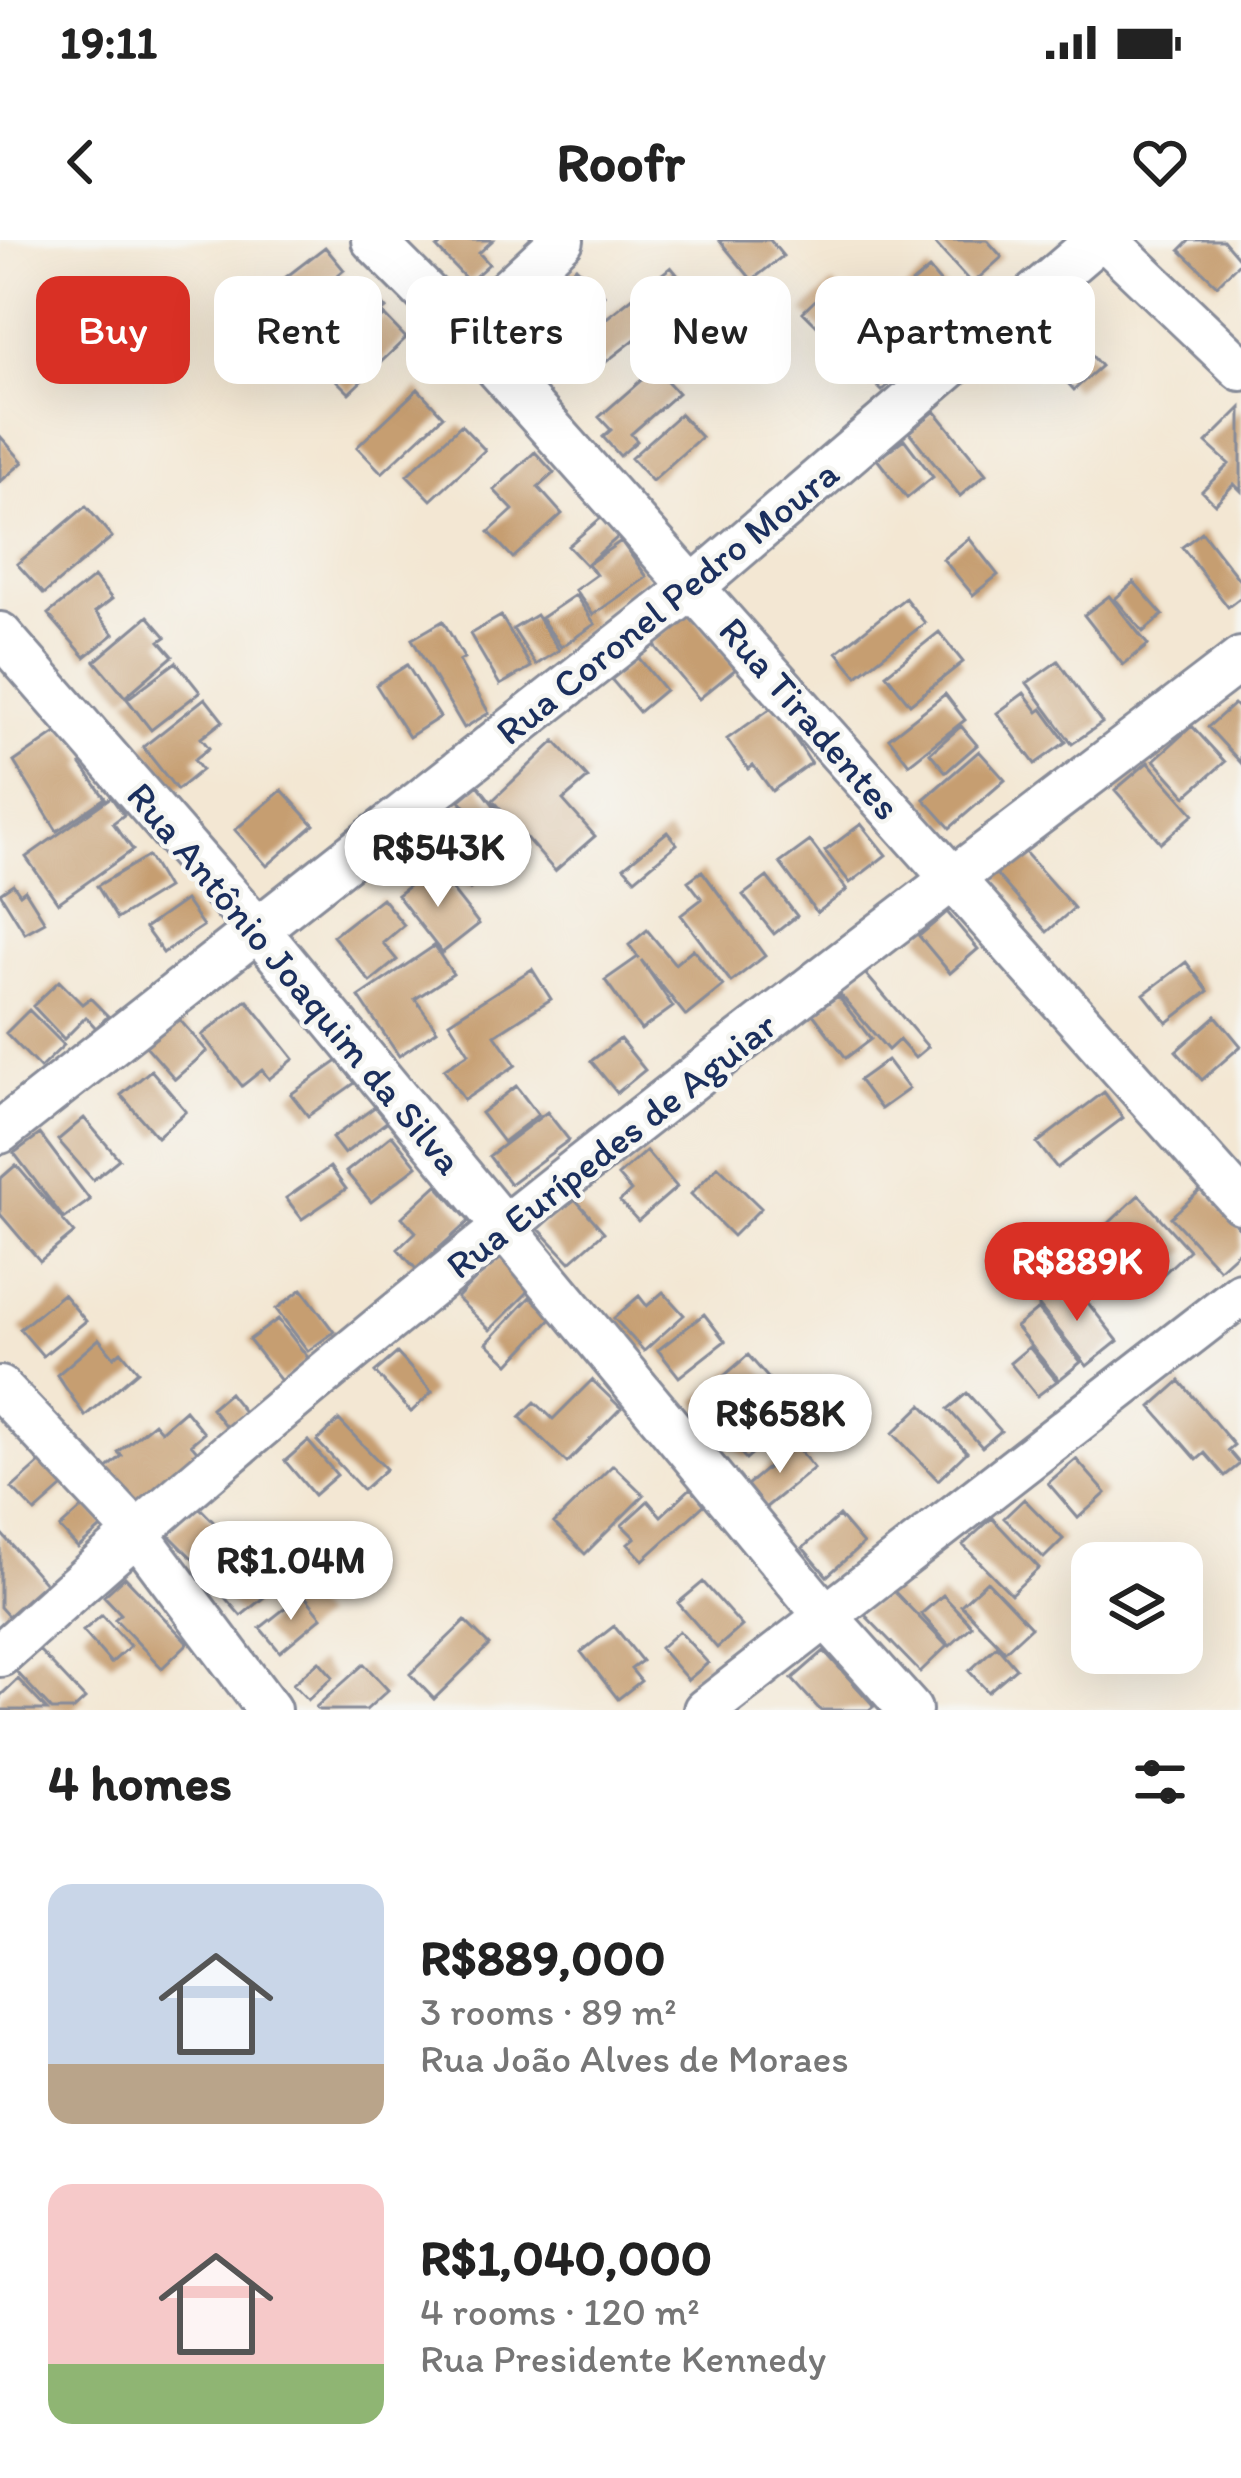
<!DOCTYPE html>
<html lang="en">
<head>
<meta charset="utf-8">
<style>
	:root { --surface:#fff; --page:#f2f2f2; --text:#222; --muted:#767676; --accent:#d93025 }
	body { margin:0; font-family:Itim,sans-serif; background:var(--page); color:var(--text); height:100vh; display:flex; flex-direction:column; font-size:45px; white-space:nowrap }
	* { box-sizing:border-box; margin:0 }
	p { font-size:39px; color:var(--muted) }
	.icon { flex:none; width:66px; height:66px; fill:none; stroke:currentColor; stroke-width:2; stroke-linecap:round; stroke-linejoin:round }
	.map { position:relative; height:1470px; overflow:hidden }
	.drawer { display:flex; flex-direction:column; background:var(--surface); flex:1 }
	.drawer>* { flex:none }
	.guide { position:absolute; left:36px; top:36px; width:1170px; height:108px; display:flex; gap:24px }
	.controls { position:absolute; left:1071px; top:1302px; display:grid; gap:24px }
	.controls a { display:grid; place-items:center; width:132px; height:132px; border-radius:24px; background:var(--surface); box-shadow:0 12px 48px #0002; font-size:60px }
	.price { position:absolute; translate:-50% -102px; padding:0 27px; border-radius:42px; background:#fff; color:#222; font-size:39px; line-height:78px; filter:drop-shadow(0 3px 6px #0008) }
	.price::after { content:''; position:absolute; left:50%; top:72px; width:36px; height:27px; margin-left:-18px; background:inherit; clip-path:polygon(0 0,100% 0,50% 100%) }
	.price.current { background:var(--accent); color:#fff }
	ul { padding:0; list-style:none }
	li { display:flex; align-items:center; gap:36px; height:300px; padding:0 48px }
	li span { display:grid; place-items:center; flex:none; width:336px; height:240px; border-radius:24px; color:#555 }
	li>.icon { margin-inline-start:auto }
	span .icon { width:144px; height:144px; fill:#fffc; stroke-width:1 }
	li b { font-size:51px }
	h2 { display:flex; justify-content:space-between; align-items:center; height:144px; padding:0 48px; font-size:51px }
	.pill { padding:0 42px; border-radius:24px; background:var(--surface); box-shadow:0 12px 48px #0002; font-size:42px; line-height:108px }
	.pill.current { background:var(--accent); color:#fff }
	.status { display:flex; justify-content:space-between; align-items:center; height:84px; padding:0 60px; background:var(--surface); direction:ltr }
	.status svg { height:33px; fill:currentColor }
	header { display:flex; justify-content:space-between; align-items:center; height:156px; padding:0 48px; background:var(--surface); font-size:54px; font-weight:700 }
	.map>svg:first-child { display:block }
	.building { fill:#c69e71 }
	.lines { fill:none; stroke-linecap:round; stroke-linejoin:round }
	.minor-casing { stroke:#878b98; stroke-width:48 }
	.minor { stroke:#fff; stroke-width:42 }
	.labels { text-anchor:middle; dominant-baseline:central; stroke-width:9; stroke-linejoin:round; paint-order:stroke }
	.street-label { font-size:39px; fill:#1b2f5e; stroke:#f6f6f2 }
</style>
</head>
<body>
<div class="status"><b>19:11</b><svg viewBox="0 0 49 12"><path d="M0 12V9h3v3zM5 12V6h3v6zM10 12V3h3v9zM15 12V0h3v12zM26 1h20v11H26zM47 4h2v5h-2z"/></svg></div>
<header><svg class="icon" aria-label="back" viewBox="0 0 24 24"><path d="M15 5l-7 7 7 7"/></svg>Roofr<svg class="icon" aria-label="heart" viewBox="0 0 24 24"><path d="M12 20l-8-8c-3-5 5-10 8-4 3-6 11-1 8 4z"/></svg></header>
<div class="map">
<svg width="1241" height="1470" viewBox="0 0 1241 1470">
	<rect width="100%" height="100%" fill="#f6f6f2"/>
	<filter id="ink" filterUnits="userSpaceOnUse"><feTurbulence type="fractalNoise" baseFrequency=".00833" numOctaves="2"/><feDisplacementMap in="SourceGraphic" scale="24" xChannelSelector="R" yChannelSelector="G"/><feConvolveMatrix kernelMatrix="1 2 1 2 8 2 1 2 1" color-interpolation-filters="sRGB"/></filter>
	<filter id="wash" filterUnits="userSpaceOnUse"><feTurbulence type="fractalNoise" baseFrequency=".004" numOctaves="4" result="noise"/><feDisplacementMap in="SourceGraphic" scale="48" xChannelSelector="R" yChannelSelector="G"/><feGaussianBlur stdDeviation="2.7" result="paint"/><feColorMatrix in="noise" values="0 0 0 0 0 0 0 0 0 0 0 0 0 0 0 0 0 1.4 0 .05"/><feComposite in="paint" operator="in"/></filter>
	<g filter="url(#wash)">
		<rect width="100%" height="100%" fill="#f3e7d3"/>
		<g id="blocks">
			<path class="building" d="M446,0H493L479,13L489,24L469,42L437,8Z
				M719,0H770L783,16L752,40Z
				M932,0H987L1002,17L972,44Z
				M1190,0H1223L1241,21L1217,45L1180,10Z
				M325,7L344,30L306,62L286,37Z
				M576,27L604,55L538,122L510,94Z
				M671,27L693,54L597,129L576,102Z
				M929,29L966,73L940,94L903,51Z
				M833,43L911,123L882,151L803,72Z
				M364,44L386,69L327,120L307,98L319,88L316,84Z
				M899,55L937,95L914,117L875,77Z
				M384,75L406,98L349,153L336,140L354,122L345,114Z
				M1057,76L1101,126L1074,150L1029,100Z
				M655,128L678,153L631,194L637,201L620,216L603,197L611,190L599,177Z
				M418,149L443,176L382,233L357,207Z
				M1241,168V251L1234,244L1215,264L1202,251L1229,224L1206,203Z
				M935,171L986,234L960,256L909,192Z
				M680,174L701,197L652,241L631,218Z
				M461,185L485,210L431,260L407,235Z
				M0,196L23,222L0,242Z
				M904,199L933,237L907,258L877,219Z
				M535,212L554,233L538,247L562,274L513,318L489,292L513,270L494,250Z
				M86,266L112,297L44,354L17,324Z
				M603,276L620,295L586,325L568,306Z
				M1202,292L1241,342V357L1228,367L1182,307Z
				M969,298L998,335L973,355L943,319Z
				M621,301L647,337L593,375L575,350L596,335L588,324Z
				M94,337L112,359L95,372L114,394L85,417L48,374Z
				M1134,342L1163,375L1143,392L1115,359Z
				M575,355L595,384L561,407L541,378Z
				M1109,356L1148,405L1123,425L1084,375Z
				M905,358L925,383L857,436L837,412Z
				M689,370L737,428L699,459L651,401Z
				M536,375L559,410L536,425L513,389Z
				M148,376L166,397L160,401L173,416L125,457L95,421Z
				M501,376L531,427L500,445L470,394Z
				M443,381L464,418L459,421L489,473L464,488L412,399Z
				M939,392L963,422L910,464L886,434Z
				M638,417L665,450L639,472L611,439Z
				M1058,421L1102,483L1072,504L1027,443Z
				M176,422L200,452L151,490L127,459Z
				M407,425L440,477L409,497L376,445Z
				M1024,453L1038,472L1042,469L1066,502L1035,524L997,473Z
				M945,454L965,480L909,524L889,498Z
				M205,458L223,481L201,498L209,508L194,520L202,530L177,550L143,507Z
				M1234,464L1241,471V523L1208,487Z
				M774,466L811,523L772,551L753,525L748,529L727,499Z
				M961,486L977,505L946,532L930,513Z
				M1192,486L1225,522L1186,556L1154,520Z
				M63,488L86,522L81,525L105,558L57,591L14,522Z
				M555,501L588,538L563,560L595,596L555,631L493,560Z
				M979,511L1005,540L950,588L924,559Z
				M1148,522L1194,574L1161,603L1115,550Z
				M478,545L517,595L499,609L460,560Z
				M282,550L314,585L267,626L235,590Z
				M111,557L124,575L113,583L133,610L58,663L26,617Z
				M461,566L504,621L470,649L426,594Z
				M861,584L886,615L850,643L825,611Z
				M408,591L427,614L408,628L390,605Z
				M667,592L677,604L635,639L624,627Z
				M810,601L847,650L817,673L780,623Z
				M1023,610L1074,668L1047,692L996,634Z
				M148,616L167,648L117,679L97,646Z
				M434,627L479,684L442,713L397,655Z
				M702,631L765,716L731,742L681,675L702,659L688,641Z
				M767,637L797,676L774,694L743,655Z
				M13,644L20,654L25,650L45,682L25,693L0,653Z
				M382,658L404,685L383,703L397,720L370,742L333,696Z
				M185,660L203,686L163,713L145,688Z
				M947,672L978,709L950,733L919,696Z
				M647,690L675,724L693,709L723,746L686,776L641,720L673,767L641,790L605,740L638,717L629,705Z
				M434,706L453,734L415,759L437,790L399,816L359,757Z
				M1186,722L1208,751L1167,783L1144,754Z
				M532,729L551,759L495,795L516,825L464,860L444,829L469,813L449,782Z
				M864,732L928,807L915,818L899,800L888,810L839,753Z
				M59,741L82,764L90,758L108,776L96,788L86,777L64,799L33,766Z
				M838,756L871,799L846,818L813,774Z
				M247,760L294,819L269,839L262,830L242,846L202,795Z
				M29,770L64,805L40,828L6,793Z
				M1216,776L1241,806L1202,840L1176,811Z
				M178,778L207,811L175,839L146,806Z
				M620,799L645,830L617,853L591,821Z
				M339,820L355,843L308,876L291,854Z
				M887,820L909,849L881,869L859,840Z
				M151,830L186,871L157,897L121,855Z
				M516,846L538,875L503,902L481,873Z
				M1104,852L1123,878L1057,928L1037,903Z
				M376,866L388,881L344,914L332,898Z
				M547,872L569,900L510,944L489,916Z
				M84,878L119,919L93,940L58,900Z
				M40,894L90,960L64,979L14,913Z
				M392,895L417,926L371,962L346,932Z
				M646,911L677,947L638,981L620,961L631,951L618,936Z
				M16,925L74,993L40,1021L0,974V939Z
				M718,926L761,968L733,996L691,954Z
				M330,927L346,949L302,979L286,958Z
				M437,945L469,981L416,1029L398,1009L416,992L402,977Z
				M1203,948L1241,990V1009L1219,1029L1171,977Z
				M1139,955L1189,1010L1159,1038L1108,984Z
				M574,958L604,992L570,1022L539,989Z
				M498,1016L531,1049L490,1090L457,1058Z
				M1056,1044L1071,1063L1081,1054L1118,1101L1087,1126L1035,1061Z
				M302,1049L334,1092L308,1111L276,1069Z
				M663,1052L684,1075L644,1111L614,1078L639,1056L647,1066Z
				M63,1054L86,1081L43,1116L20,1089Z
				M530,1057L552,1078L509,1124L487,1103Z
				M1038,1069L1081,1122L1059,1140L1016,1087Z
				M704,1074L725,1101L679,1137L658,1110Z
				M278,1079L309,1119L281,1141L249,1100Z
				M99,1099L114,1117L121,1111L138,1131L85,1176L57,1135Z
				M1029,1107L1057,1141L1037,1156L1010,1123Z
				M397,1113L432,1152L411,1172L375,1132Z
				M748,1115L770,1140L718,1186L695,1161Z
				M592,1140L621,1168L567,1223L520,1177L535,1162L553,1179Z
				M1180,1141L1234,1205L1228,1210L1240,1224L1225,1236L1205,1213L1197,1220L1151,1167Z
				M229,1153L245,1173L227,1188L211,1168Z
				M967,1153L1001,1191L982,1207L948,1169Z
				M770,1160L789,1182L746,1219L726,1197Z
				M922,1165L967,1212L938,1240L893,1193Z
				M185,1170L204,1193L191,1204L201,1216L137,1269L105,1230L122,1216L118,1212L154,1183L161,1191Z
				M339,1180L386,1229L363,1250L317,1201Z
				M308,1201L337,1235L314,1255L285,1221Z
				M795,1205L814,1228L765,1268L747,1245Z
				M49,1215L72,1239L35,1272L12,1248Z
				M1076,1219L1106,1253L1078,1278L1048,1243Z
				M613,1225L644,1255L585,1314L554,1283Z
				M691,1248L705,1264L643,1320L628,1304L635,1298L622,1285L648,1261L661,1276Z
				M1024,1259L1063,1299L1044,1318L1004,1278Z
				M87,1264L106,1284L78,1308L60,1288Z
				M199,1267L236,1305L207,1333L169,1295Z
				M839,1276L863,1304L827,1336L803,1308Z
				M992,1278L1039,1328L1011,1354L963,1305Z
				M0,1292L45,1343L8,1376L0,1367Z
				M247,1303L281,1343L241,1376L207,1337Z
				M125,1337L188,1403L162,1428L115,1379L121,1374L104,1356Z
				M987,1341L1031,1387L1005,1411L961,1365Z
				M703,1342L742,1386L717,1408L678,1363Z
				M890,1347L947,1406L920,1432L863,1373Z
				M303,1354L322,1377L280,1412L260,1388Z
				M943,1355L972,1386L950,1406L921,1374Z
				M102,1375L130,1406L111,1423L83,1391Z
				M465,1381L489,1405L434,1459L410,1434Z
				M614,1386L642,1421L631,1429L641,1441L618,1459L581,1412Z
				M679,1391L708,1423L688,1440L660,1408Z
				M997,1406L1016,1428L988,1452L969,1431Z
				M39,1410L85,1459L73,1470H52L16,1431Z
				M824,1411L874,1466L869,1470H820L792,1439Z
				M319,1421L333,1437L308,1460L293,1444Z
				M364,1424L388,1450L366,1470H319L316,1467Z
				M18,1439L47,1470H0V1456Z"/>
		</g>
	</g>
	<g filter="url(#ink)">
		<use href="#blocks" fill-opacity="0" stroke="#878b98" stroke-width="3"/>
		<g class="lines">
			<g class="minor-casing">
				<path id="minor" d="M373,0L464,91L1241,962
					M1106,0L1241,129
					M464,91L562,0
					M0,394L258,690L825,1375L910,1470
					M0,892L694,346L1098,0
					M0,1148L135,1291L269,1470
					M0,1415C392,1057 820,741 1241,419
					M705,1470L1241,1054"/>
			</g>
			<use href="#minor" class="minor"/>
		</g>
	</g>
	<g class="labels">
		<g class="street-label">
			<text transform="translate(667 362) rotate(-39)">Rua Coronel Pedro Moura</text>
			<text transform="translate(810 478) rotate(49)">Rua Tiradentes</text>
			<text transform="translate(295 738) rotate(50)">Rua Antônio Joaquim da Silva</text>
			<text transform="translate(611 905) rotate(-38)">Rua Eurípedes de Aguiar</text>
		</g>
	</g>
</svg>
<div class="controls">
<a><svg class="icon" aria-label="layers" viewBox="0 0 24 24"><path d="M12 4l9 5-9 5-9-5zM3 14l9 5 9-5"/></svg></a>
</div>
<b class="price" style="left:438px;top:670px">R$543K</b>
<b class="price current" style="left:1077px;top:1084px">R$889K</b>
<b class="price" style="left:780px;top:1236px">R$658K</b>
<b class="price" style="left:291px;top:1383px">R$1.04M</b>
<div class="guide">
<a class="pill current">Buy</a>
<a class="pill">Rent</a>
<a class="pill">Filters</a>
<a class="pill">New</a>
<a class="pill">Apartment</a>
</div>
</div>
<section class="drawer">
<h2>4 homes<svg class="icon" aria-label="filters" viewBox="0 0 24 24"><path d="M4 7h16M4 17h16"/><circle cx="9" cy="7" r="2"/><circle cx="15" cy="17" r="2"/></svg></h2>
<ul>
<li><span style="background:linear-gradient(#c9d6e8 75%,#b9a48a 0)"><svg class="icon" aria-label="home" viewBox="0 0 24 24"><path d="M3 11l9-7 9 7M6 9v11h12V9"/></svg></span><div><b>R$889,000</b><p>3 rooms · 89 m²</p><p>Rua João Alves de Moraes</p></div></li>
<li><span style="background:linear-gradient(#f6c9c9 75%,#8fb573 0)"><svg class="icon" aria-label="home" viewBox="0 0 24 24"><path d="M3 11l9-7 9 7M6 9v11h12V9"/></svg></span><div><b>R$1,040,000</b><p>4 rooms · 120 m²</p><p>Rua Presidente Kennedy</p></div></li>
</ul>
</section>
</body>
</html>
